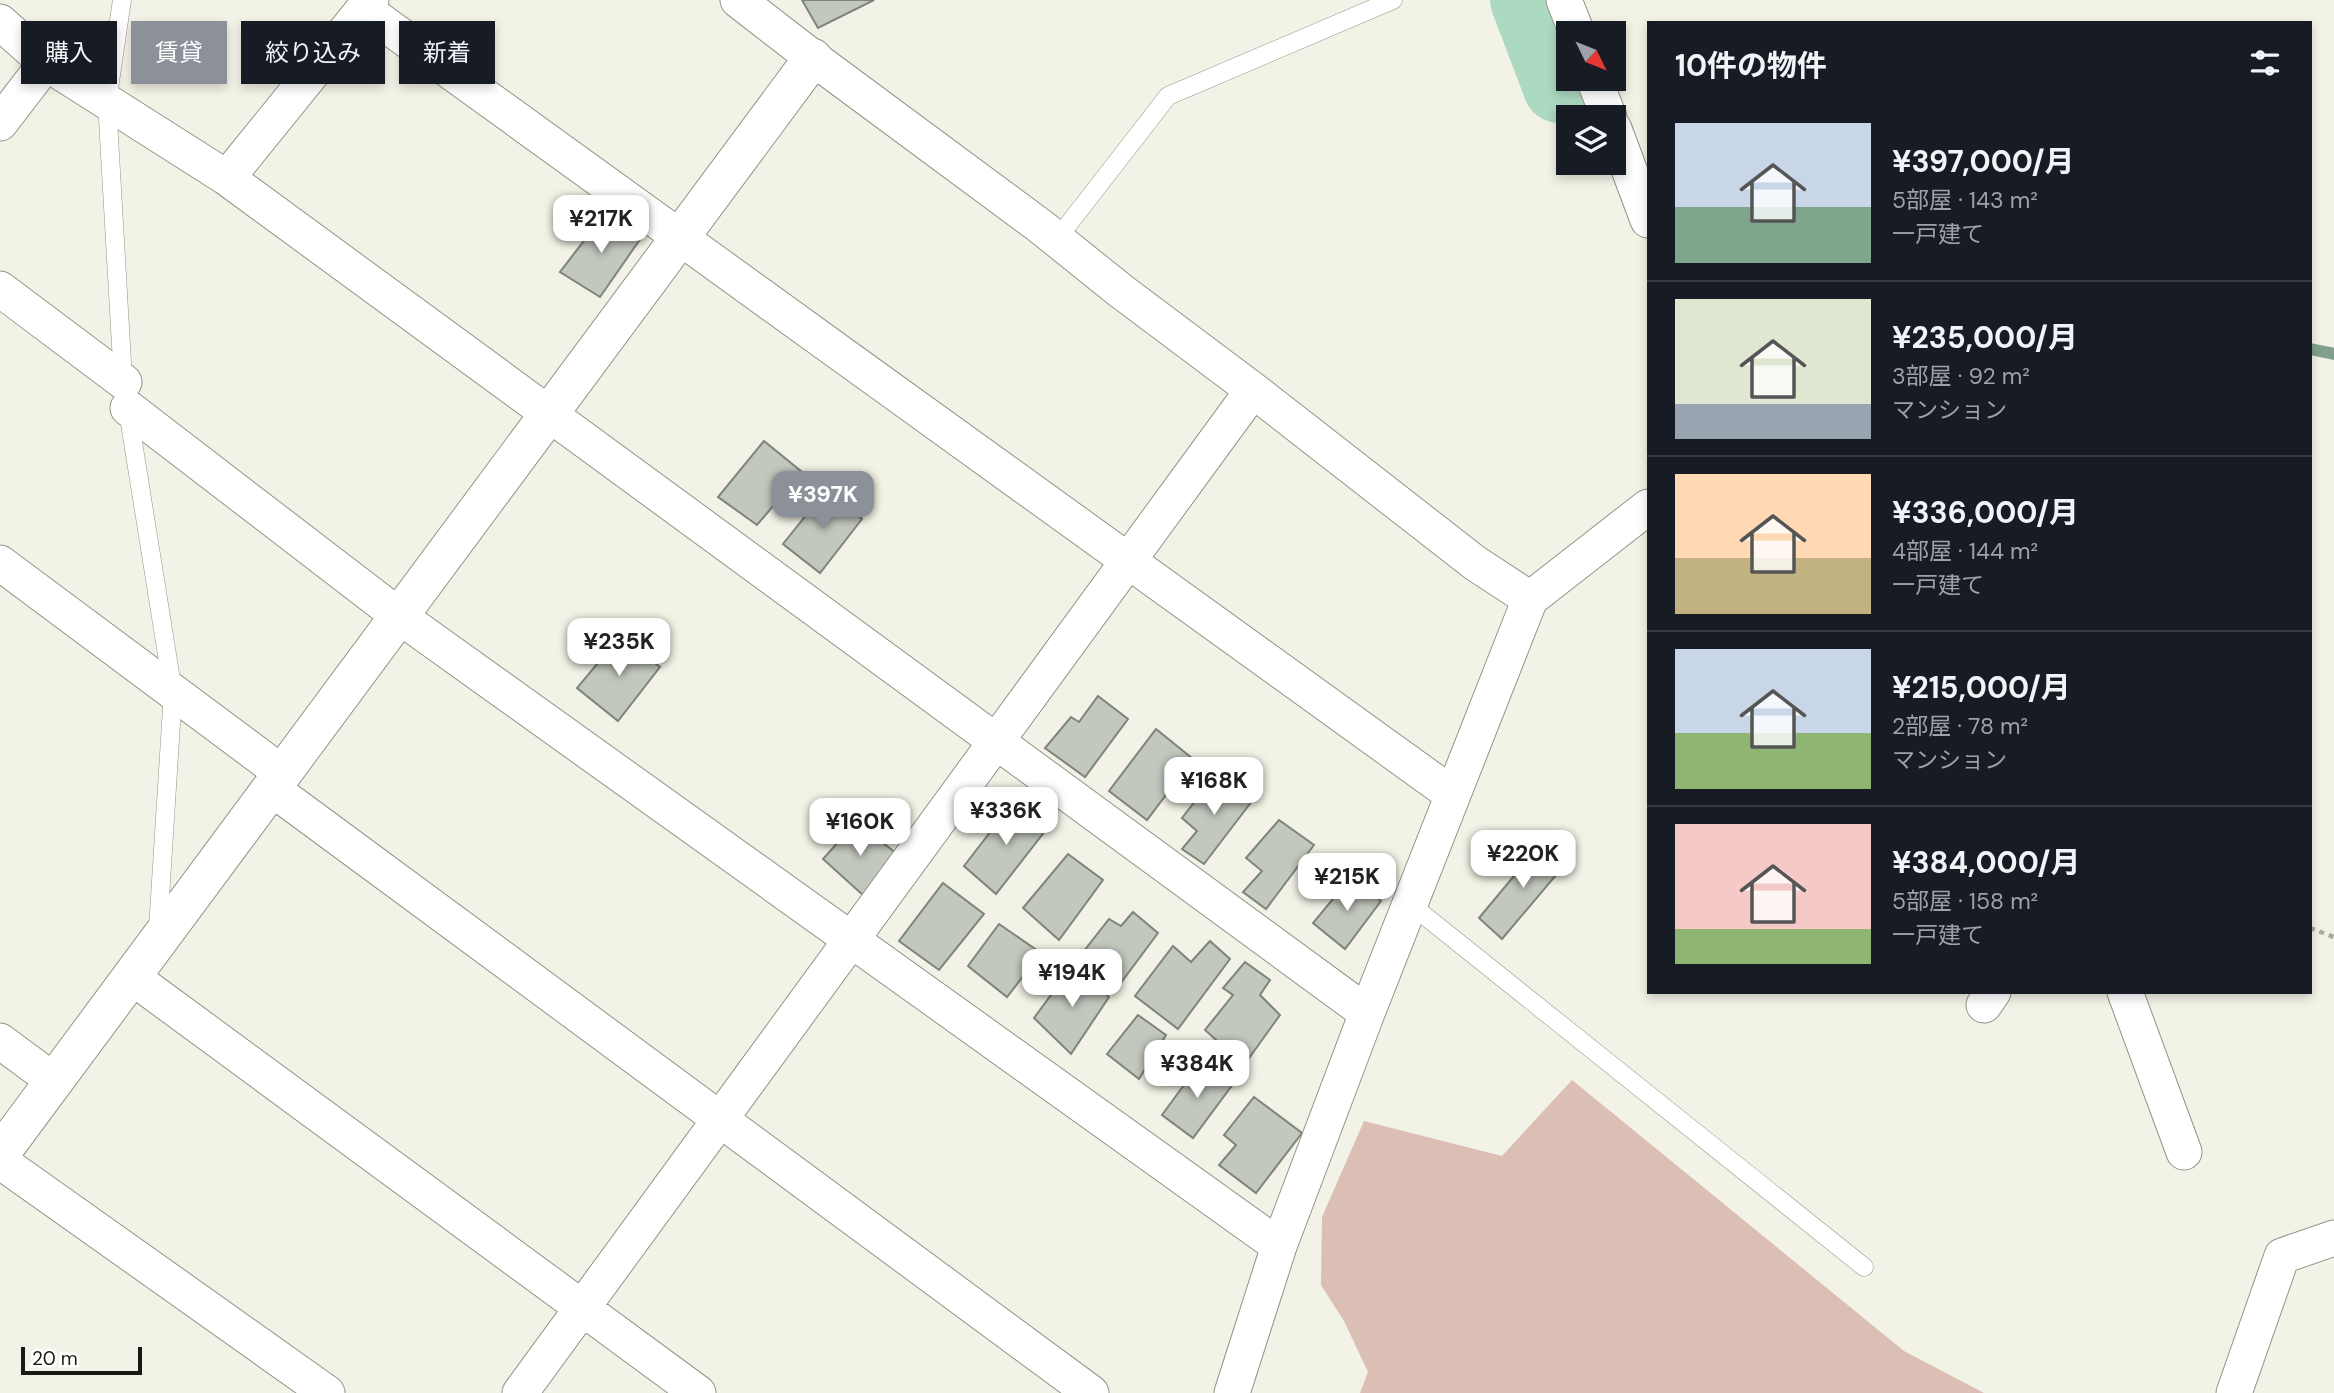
<!DOCTYPE html>
<html lang="ja">
<head>
<meta charset="utf-8">
<style>
	:root { --surface:#171b24; --page:#242831; --text:#f1f3f6; --muted:#9ea1a6; --line:#363941; --accent:#8c9099 }
	body { margin:0; font-family:"DM Sans","Noto Sans JP",sans-serif; background:var(--page); color:var(--text); height:100vh; display:flex; flex-direction:column; font-size:26px; white-space:nowrap }
	* { box-sizing:border-box; margin:0 }
	p { font-size:23px; color:var(--muted) }
	.icon { flex:none; width:38px; height:38px; fill:none; stroke:currentColor; stroke-width:2; stroke-linecap:round; stroke-linejoin:round }
	.map { position:relative; flex:1; overflow:hidden }
	.drawer { position:absolute; left:1647px; top:21px; width:665px; height:973px; display:flex; flex-direction:column; background:var(--surface); border-radius:0px; box-shadow:0 4px 10px #0003 }
	.drawer>* { flex:none }
	.top-card { position:absolute; left:21px; top:21px; width:665px; height:63px; display:flex; gap:14px }
	.needle { width:46px; rotate:133deg }
	.fabs { position:absolute; left:1556px; top:21px; display:grid; gap:14px }
	.fabs a { display:grid; place-items:center; width:70px; height:70px; border-radius:0px; background:var(--surface); box-shadow:0 4px 10px #0003; font-size:35px }
	.scale { position:absolute; left:21px; bottom:18px; width:121px; box-sizing:border-box; padding-left:7px; border:4px solid #191915; border-top:0; font-size:19px; line-height:24px; white-space:nowrap; color:#191915; -webkit-text-stroke:5px #fffffc; paint-order:stroke }
	.price { position:absolute; translate:-50% -60px; padding:0 16px; border-radius:14px; background:#fff; color:#222; font-size:23px; line-height:46px; filter:drop-shadow(0 2px 4px #0008) }
	.price::after { content:''; position:absolute; left:50%; top:42px; width:21px; height:16px; margin-left:-10px; background:inherit; clip-path:polygon(0 0,100% 0,50% 100%) }
	.price.selected { background:var(--accent); color:#fff }
	ul { padding:0; list-style:none }
	li { display:flex; align-items:center; gap:21px; height:175px; padding:0 28px }
	li+li { border-top:2px solid var(--line) }
	li span { display:grid; place-items:center; flex:none; width:196px; height:140px; border-radius:0px; color:#555 }
	li>.icon { margin-inline-start:auto }
	span .icon { width:84px; height:84px; fill:#fffc; stroke-width:1 }
	li b { font-size:30px }
	h2 { display:flex; justify-content:space-between; align-items:center; height:84px; padding:0 28px; font-size:30px }
	.chip { padding:0 24px; border-radius:0px; background:var(--surface); box-shadow:0 4px 10px #0003; font-size:24px; line-height:63px }
	.chip.selected { background:var(--accent); color:#fff }
	.map>svg:first-child { display:block }
	.green { fill:#dbbeb4 }
	.lines { fill:none; stroke-linecap:round; stroke-linejoin:round }
	.stream { stroke:#80a08d; stroke-width:12 }
	.river { stroke:#acdac1; stroke-width:72 }
	.building { fill:#c3c8be; stroke:#7e847a; stroke-width:2 }
	.lane-casing { stroke:#959389; stroke-width:19 }
	.street-casing { stroke:#959389; stroke-width:37 }
	.secondary-casing { stroke:#959389; stroke-width:40 }
	.path { stroke:#aaaaa0; stroke-width:4.5; stroke-dasharray:5 5; stroke-linecap:butt }
	.lane { stroke:#fff; stroke-width:18 }
	.street { stroke:#fff; stroke-width:35 }
	.secondary { stroke:#fff; stroke-width:38 }
</style>
</head>
<body>
<div class="map">
<svg width="2334" height="1393" viewBox="0 0 2334 1393">
	<rect width="100%" height="100%" fill="#f3f2e6"/>
	<path class="green" d="M1572,1080L1904,1351L1984,1393H1360L1368,1372L1344,1321L1321,1285L1322,1217L1364,1121L1502,1156Z"/>
	<g class="lines">
		<path class="stream" d="M2310,349L2334,354"/>
		<path class="river" d="M1526,0L1559,87"/>
	</g>
	<path class="building" d="M802,0H874L818,28Z
		M606,212L641,238L600,297L560,272Z
		M764,441L802,472L757,525L718,497Z
		M827,489L862,519L820,573L783,544Z
		M621,635L660,667L618,721L577,688Z
		M1098,696L1128,719L1085,777L1045,748L1071,717L1079,722Z
		M1156,729L1193,759L1147,820L1109,791Z
		M1216,774L1252,801L1204,864L1182,849L1197,831L1182,818Z
		M1015,800L1049,826L996,894L964,866Z
		M1279,820L1314,845L1266,909L1243,892L1262,871L1246,858Z
		M856,822L896,853L864,896L823,859Z
		M1544,840L1567,862L1502,939L1479,918Z
		M1068,854L1103,880L1059,940L1023,908Z
		M1351,877L1381,901L1345,949L1313,923Z
		M943,883L984,914L939,970L899,941Z
		M1133,912L1158,933L1120,984L1084,951L1109,919L1121,926Z
		M999,924L1041,953L1007,997L968,966Z
		M1210,941L1230,959L1178,1029L1135,996L1173,946L1191,962Z
		M1245,962L1270,980L1260,995L1280,1015L1244,1065L1205,1030L1233,995L1223,988Z
		M1073,965L1109,997L1071,1054L1034,1018Z
		M1138,1015L1166,1035L1139,1079L1107,1054Z
		M1200,1063L1233,1084L1193,1138L1162,1115Z
		M1254,1097L1302,1133L1256,1193L1219,1165L1236,1145L1224,1135Z"/>
	<g class="lines">
		<g class="lane-casing">
			<path id="lane" d="M122,0L107,102L123,380
				M1057,239L1168,96L1393,0
				M128,411L173,692L158,929
				M1410,904L1864,1267"/>
		</g>
		<g class="street-casing">
			<path id="street" d="M738,0L813,58L1040,226L1121,291L1253,390L1475,563L1530,599
				M1564,0L1577,33
				M364,9C728,270 1088,535 1453,795
				M0,22L46,63L227,178L1367,1013
				M1594,79L1609,117
				M0,123L46,63
				M1614,129L1648,220
				M227,178L371,0
				M0,289L124,382
				M128,408L399,616L1279,1246
				M0,563L282,773
				M271,788L1091,1393
				M132,977L698,1393
				M2125,992L2184,1152
				M1984,1005L1993,992
				M0,1041L54,1081
				M0,1161L327,1393
				M520,1393L1253,390
				M1232,1393L1279,1246L1367,1013L1530,599L1648,507
				M2234,1393L2282,1256L2334,1238"/>
		</g>
		<g class="secondary-casing">
			<path id="secondary" d="M0,1154L813,58"/>
		</g>
		<path class="path" d="M2310,928L2334,937"/>
		<use href="#lane" class="lane"/>
		<use href="#street" class="street"/>
		<use href="#secondary" class="secondary"/>
	</g>
</svg>
<div class="fabs">
<a><svg class="needle" viewBox="-14 -14 28 28"><path d="M0-13l5 13h-10z" fill="#e53935"/><path d="M0 13l5-13h-10z" fill="#9ea1a6"/></svg></a>
<a><svg class="icon" aria-label="layers" viewBox="0 0 24 24"><path d="M12 4l9 5-9 5-9-5zM3 14l9 5 9-5"/></svg></a>
</div>
<div class="scale">20 m</div>
<b class="price" style="left:601px;top:255px">¥217K</b>
<b class="price selected" style="left:823px;top:531px">¥397K</b>
<b class="price" style="left:619px;top:678px">¥235K</b>
<b class="price" style="left:1214px;top:817px">¥168K</b>
<b class="price" style="left:1006px;top:847px">¥336K</b>
<b class="price" style="left:860px;top:858px">¥160K</b>
<b class="price" style="left:1523px;top:890px">¥220K</b>
<b class="price" style="left:1347px;top:913px">¥215K</b>
<b class="price" style="left:1072px;top:1009px">¥194K</b>
<b class="price" style="left:1197px;top:1100px">¥384K</b>
<div class="top-card">
<a class="chip">購入</a>
<a class="chip selected">賃貸</a>
<a class="chip">絞り込み</a>
<a class="chip">新着</a>
</div>
<section class="drawer">
<h2>10件の物件<svg class="icon" aria-label="filters" viewBox="0 0 24 24"><path d="M4 7h16M4 17h16"/><circle cx="9" cy="7" r="2"/><circle cx="15" cy="17" r="2"/></svg></h2>
<ul>
<li><span style="background:linear-gradient(#c9d6e8 60%,#7fa58c 0)"><svg class="icon" aria-label="home" viewBox="0 0 24 24"><path d="M3 11l9-7 9 7M6 9v11h12V9"/></svg></span><div><b>¥397,000/月</b><p>5部屋 · 143 m²</p><p>一戸建て</p></div></li>
<li><span style="background:linear-gradient(#dfe7d0 75%,#9aa5b1 0)"><svg class="icon" aria-label="home" viewBox="0 0 24 24"><path d="M3 11l9-7 9 7M6 9v11h12V9"/></svg></span><div><b>¥235,000/月</b><p>3部屋 · 92 m²</p><p>マンション</p></div></li>
<li><span style="background:linear-gradient(#ffd9b3 60%,#c2b280 0)"><svg class="icon" aria-label="home" viewBox="0 0 24 24"><path d="M3 11l9-7 9 7M6 9v11h12V9"/></svg></span><div><b>¥336,000/月</b><p>4部屋 · 144 m²</p><p>一戸建て</p></div></li>
<li><span style="background:linear-gradient(#c9d6e8 60%,#8fb573 0)"><svg class="icon" aria-label="home" viewBox="0 0 24 24"><path d="M3 11l9-7 9 7M6 9v11h12V9"/></svg></span><div><b>¥215,000/月</b><p>2部屋 · 78 m²</p><p>マンション</p></div></li>
<li><span style="background:linear-gradient(#f6c9c9 75%,#8fb573 0)"><svg class="icon" aria-label="home" viewBox="0 0 24 24"><path d="M3 11l9-7 9 7M6 9v11h12V9"/></svg></span><div><b>¥384,000/月</b><p>5部屋 · 158 m²</p><p>一戸建て</p></div></li>
</ul>
</section>
</div>
</body>
</html>
